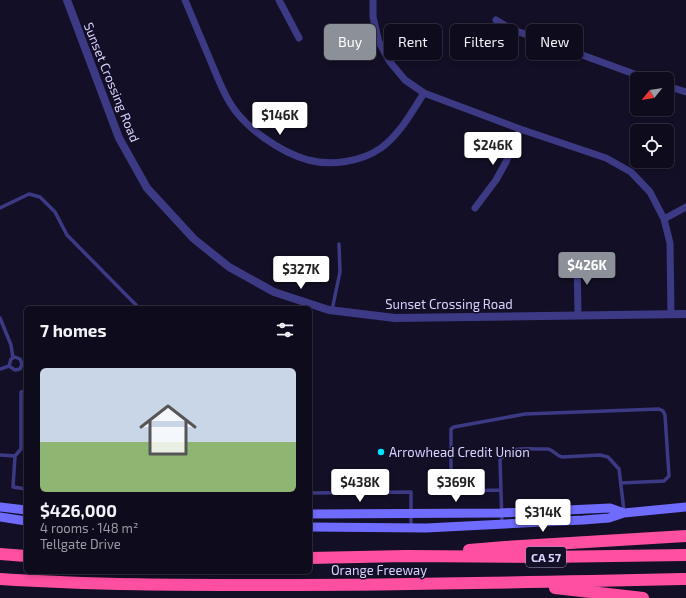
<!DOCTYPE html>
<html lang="en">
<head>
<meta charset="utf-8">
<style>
	:root { --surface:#0e0b1c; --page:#1c1929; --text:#f1f3f6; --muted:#9b9ba3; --line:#2e2b3b; --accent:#8c9099 }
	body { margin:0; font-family:"Exo 2",sans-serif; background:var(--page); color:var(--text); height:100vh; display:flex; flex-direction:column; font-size:15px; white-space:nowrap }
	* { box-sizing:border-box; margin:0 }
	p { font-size:13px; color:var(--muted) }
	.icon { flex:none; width:22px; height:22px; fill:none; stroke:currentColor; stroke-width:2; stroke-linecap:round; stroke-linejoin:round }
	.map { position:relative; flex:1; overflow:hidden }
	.panel { position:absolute; left:24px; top:306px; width:288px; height:268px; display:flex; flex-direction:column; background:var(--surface); border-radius:6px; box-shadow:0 2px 6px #0003,0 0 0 1px var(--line) }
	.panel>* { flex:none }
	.guide { position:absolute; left:324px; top:24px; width:302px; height:36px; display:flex; gap:8px }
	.needle { width:26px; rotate:240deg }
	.controls { position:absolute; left:630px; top:72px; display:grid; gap:8px }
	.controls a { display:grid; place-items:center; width:44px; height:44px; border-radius:6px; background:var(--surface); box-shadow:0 2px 6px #0003,0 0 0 1px var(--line); font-size:20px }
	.price { position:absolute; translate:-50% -34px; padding:0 9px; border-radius:4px; background:#fff; color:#222; font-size:13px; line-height:26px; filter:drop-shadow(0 1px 2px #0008) }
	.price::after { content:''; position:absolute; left:50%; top:24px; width:12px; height:9px; margin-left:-6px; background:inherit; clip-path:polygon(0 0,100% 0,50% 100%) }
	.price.on { background:var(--accent); color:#fff }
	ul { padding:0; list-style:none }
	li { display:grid; align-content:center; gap:8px; height:212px; padding:0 16px }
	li+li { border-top:1px solid var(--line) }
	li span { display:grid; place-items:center; height:124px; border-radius:6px; color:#555 }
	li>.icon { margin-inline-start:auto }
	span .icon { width:72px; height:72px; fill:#fffc; stroke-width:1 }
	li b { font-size:17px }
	h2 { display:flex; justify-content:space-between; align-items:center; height:48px; padding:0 16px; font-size:17px }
	.chip { padding:0 14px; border-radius:6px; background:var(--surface); box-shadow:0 2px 6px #0003,0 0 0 1px var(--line); font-size:14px; line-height:36px }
	.chip.on { background:var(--accent); color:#fff }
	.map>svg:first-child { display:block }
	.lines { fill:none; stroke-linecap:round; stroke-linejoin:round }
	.service { stroke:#3d3a85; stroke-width:3.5 }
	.minor { stroke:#3d3a85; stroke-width:7 }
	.tertiary { stroke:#3d3a85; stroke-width:8 }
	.secondary { stroke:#6f6bff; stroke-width:9 }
	.motorway { stroke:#ff4fa3; stroke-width:12 }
	.poi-dot { fill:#00e5ff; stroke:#130f26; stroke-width:1.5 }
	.labels { text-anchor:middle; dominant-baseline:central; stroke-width:3; stroke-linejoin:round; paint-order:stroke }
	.shield { fill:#130f26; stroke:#9e99be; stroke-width:1 }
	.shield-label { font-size:12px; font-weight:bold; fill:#d9d4ff }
	.street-label { font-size:13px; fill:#d9d4ff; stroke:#130f26 }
	.poi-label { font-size:13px; fill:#d9d4ff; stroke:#130f26; text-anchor:start }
</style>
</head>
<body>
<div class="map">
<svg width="686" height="598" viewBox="0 0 686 598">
	<rect width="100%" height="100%" fill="#130f26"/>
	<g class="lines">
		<path class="service" d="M0,208L29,194L40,197L55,212L67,235L139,308
			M332,310L340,272L339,244
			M0,318L11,345L13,358
			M22,364L20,369L15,370L9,366L11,359L15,357L20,359L22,364L26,365
			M0,369L9,366
			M26,390L21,392V449L15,456L13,487L26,489
			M0,455L15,456
			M501,490L456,491L453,489L451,485V429L454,427L525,414L659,409L663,411L665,415L669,476L664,481L621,483
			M310,493L411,492V527
			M502,523L500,460C509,444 532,450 548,449C554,450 556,456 562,457L600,455L608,457L619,469L624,511"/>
		<path class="minor" d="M185,0C194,21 202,41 211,62C217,76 222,90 230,103C245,128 280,152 308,160C331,166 361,162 381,148C400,134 411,113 424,93
			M279,0L299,38
			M373,0V17L379,42L390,62L405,80L424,93L520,129L606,158L631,172L650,192L664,219L670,243L671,314
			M496,20L511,29L648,79
			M667,86L686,92
			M475,208L496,180L506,162L520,129
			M664,219L686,207
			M577,257L578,315"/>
		<path class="tertiary" d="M67,0L119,138L147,188L194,239L229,267L274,292L329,310L395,318L686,314"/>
		<path class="secondary" d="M0,507L26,510
			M310,514L501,513L610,508L624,513
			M0,517L26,521
			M310,527L426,528L583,520L609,518L624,513L686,507"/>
		<path class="motorway" d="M469,550L505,547L686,536
			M0,554L26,556
			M310,558L406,556L543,557L686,555
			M0,579C92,585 184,585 276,585C413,585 549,582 686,579
			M555,588L643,598"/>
	</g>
	<circle class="poi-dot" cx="381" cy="452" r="4"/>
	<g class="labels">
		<rect class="shield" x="526" y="547" width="40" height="20" rx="3"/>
		<g class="shield-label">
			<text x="546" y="557">CA 57</text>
		</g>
		<g class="street-label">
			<text transform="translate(112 82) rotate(68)">Sunset Crossing Road</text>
			<text x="449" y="304">Sunset Crossing Road</text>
			<text x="379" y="570">Orange Freeway</text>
		</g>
		<g class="poi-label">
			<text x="389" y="452">Arrowhead Credit Union</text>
		</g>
	</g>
</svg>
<div class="controls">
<a><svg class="needle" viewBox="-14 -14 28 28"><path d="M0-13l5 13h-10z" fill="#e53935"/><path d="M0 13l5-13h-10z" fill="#9b9ba3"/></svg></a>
<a><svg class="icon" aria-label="locate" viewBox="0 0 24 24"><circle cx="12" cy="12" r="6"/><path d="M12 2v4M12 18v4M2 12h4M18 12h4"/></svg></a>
</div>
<b class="price" style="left:280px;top:136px">$146K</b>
<b class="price" style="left:493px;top:166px">$246K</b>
<b class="price on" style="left:587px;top:286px">$426K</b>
<b class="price" style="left:301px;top:290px">$327K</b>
<b class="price" style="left:360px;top:503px">$438K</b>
<b class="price" style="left:456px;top:503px">$369K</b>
<b class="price" style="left:543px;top:533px">$314K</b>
<div class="guide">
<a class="chip on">Buy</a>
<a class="chip">Rent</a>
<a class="chip">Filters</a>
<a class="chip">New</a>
</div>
<section class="panel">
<h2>7 homes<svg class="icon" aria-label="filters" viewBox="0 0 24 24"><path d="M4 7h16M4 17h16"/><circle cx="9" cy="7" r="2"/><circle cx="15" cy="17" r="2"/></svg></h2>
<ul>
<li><span style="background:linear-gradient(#c9d6e8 60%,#8fb573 0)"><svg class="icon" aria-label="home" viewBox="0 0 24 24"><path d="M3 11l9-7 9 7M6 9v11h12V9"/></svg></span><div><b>$426,000</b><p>4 rooms · 148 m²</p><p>Tellgate Drive</p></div></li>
</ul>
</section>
</div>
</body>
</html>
